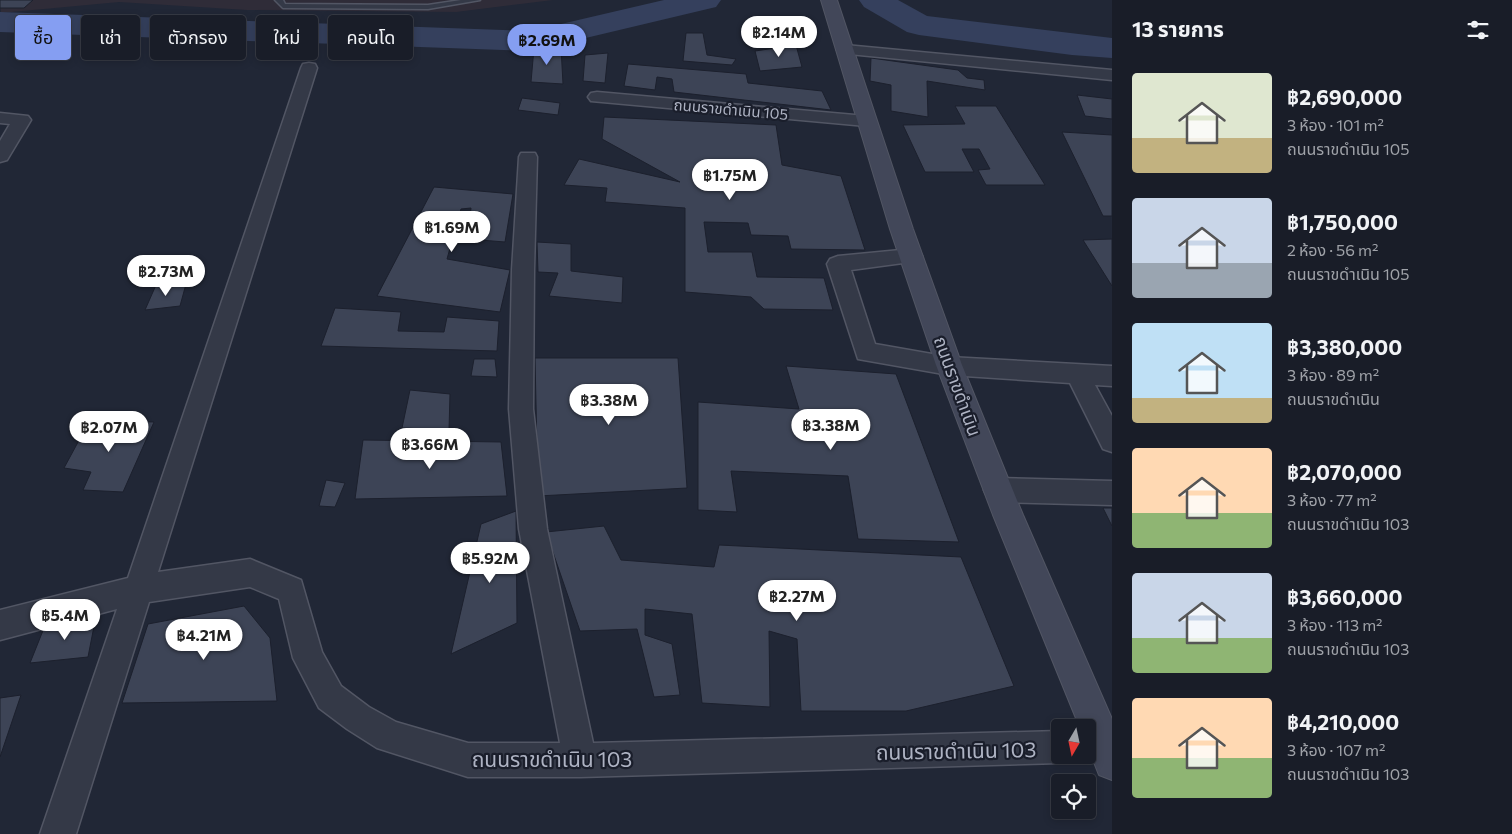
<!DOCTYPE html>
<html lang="th">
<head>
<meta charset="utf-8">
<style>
	:root { --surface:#191d28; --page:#222630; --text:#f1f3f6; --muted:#9fa2a8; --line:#373b45; --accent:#859ef2 }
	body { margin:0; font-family:Commissioner,"Noto Sans Thai",sans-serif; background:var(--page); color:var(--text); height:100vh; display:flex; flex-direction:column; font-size:19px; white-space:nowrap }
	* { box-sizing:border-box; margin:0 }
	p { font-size:16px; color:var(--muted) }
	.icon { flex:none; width:28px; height:28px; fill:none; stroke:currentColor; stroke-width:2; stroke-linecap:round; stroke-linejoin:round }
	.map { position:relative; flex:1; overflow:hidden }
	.drawer { display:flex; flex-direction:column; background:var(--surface); width:400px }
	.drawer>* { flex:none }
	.top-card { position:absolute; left:15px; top:15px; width:475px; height:45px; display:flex; gap:10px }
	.needle { width:32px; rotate:189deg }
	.tools { position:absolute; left:1051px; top:719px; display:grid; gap:10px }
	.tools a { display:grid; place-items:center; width:45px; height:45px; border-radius:5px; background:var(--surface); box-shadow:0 2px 8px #0003,0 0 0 1px var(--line); font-size:25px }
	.price { position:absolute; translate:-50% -42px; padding:0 11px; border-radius:18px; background:#fff; color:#222; font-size:16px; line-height:32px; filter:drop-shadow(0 1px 2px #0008) }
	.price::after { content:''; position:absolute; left:50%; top:30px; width:15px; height:11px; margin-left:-8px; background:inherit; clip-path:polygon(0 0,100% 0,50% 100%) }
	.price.current { background:var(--accent); color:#111 }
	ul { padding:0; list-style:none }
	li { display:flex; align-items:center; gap:15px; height:125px; padding:0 20px }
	li span { display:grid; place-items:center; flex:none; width:140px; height:100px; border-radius:5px; color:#555 }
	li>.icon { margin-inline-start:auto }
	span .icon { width:60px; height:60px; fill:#fffc; stroke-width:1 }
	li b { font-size:21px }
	h2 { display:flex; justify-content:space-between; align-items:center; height:60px; padding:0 20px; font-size:21px }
	.pill { padding:0 18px; border-radius:5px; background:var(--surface); box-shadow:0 2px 8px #0003,0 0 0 1px var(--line); font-size:18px; line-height:45px }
	.pill.current { background:var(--accent); color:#111 }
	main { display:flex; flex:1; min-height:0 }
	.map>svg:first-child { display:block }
	.medical { fill:#2f2c38 }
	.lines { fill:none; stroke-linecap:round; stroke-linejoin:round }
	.river { fill:#35405d; fill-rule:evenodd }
	.building { fill:#3d4456; stroke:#1c202d }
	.service-casing { stroke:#525664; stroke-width:3 }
	.minor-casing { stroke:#525664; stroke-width:3 }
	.secondary-casing { stroke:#525664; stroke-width:2 }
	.service { fill:#343947; fill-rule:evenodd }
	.minor { fill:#343947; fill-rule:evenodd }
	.secondary { fill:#424759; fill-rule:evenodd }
	.labels { text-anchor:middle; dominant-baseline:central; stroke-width:4.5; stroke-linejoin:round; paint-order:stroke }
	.far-street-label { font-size:15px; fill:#aeb3c3; stroke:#1a1e2b }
	.street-label { font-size:18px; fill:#aeb3c3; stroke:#1a1e2b }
	.near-street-label { font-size:21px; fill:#aeb3c3; stroke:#1a1e2b }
</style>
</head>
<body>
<main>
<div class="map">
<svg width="1112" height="834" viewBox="0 0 1112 834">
	<rect width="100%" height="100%" fill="#212736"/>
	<path class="medical" d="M0,0H553L456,12L247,10L119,2L1,13Z"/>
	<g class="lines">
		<path class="river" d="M664,0H721L716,7L531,51L0,32V12L531,31Z
			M859,0H898L927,16L1112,38V58L1072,55L919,35L907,32L864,7Z"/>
	</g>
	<path class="building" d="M0,0H33L24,8H0Z
		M758,17L805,18L809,32L759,33Z
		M686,33H703L707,55L736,59L732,65L683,61Z
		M796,45L802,67L760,71L755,51Z
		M561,47L563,84L531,82L534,48Z
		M608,53L605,83L583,81L585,55Z
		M871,58L958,70L967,78L984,80L985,90L927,81L928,117L891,111V85L870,81Z
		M628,64L746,74L748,83L822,91L831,110L674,92L672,79L657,77L655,90L624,86Z
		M1077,95L1112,99V119L1085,116Z
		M522,98L560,103L558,115L518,110Z
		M955,106H996L1045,185H986L978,170L990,169L979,149H962L974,172H925L903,125L965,124Z
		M604,117L776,125L782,165L841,176L865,250L791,249L788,236L751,235L748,223L704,222L708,252H752L757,277L824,278L833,310L764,309L751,297L685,292V208L605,202L607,188L564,185L579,159L680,182L602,139Z
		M1062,132L1112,135V216H1103Z
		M434,187L513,194L505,242L468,239L471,208L461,209L447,259L510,270L500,312L377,296Z
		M1112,239V286L1083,240Z
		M537,242L571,244V271L623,277L622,303L549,296L558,273L538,272Z
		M186,284L180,306L145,310L156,285Z
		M335,308L401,312L398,331L444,332L447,317L499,321L497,351L321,346Z
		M535,358H678L687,488L538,496Z
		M474,359H495L497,377L471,376Z
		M786,366L896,374L959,542L858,539L848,476L731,471L737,512L698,510V402L799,409Z
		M410,390L450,394L449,430L402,428Z
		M90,420L154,422L123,492L83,490L91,472L64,468Z
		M363,440L501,442L507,496L355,499Z
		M326,480L345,483L335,507L319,506Z
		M1103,508H1112V526Z
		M516,511L517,623L451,654L481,524Z
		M604,526L621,560L714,567L719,545L961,557L1014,686L906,711H801L797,639L769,631L770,707L702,703L692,614L645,609V635L672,644L680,695L654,697L637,629L580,631L546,532Z
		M244,606L270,638L277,701L122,703L148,624Z
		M96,616L88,657L30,663L44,628Z
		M21,695L0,757V698Z"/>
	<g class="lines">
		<g class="service-casing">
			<path id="service" d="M275,0H283L285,4L428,5L461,0H480L428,9L283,8Z"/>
		</g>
		<g class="minor-casing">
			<path id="minor" d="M845,45L1112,70V80L839,53L837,50L839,47Z
				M309,63L315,64L317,68L158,572L250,559L301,580L322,652L341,686L369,707L396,722L468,743H560L519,529L509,409L512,270L519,157L521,153H535L537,157L534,270L533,409L547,529L593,743L1060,731V755H1073L1072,759L1060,763L580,777H468L377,748L347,729L319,708L293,658L279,599L250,587L149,602L76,834H40L117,609L0,640V610L128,578L301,68L303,64Z
				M597,92L866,116L872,117L875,121L872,125L866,126L591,101L588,97L591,93Z
				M0,113L28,116L31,120L7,160L0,162V141L10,124L0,123Z
				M911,249L918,251L922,256L918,261L851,270L875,344L949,357L1112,366V386L1095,385L1112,416V452L1103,449L1070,383L949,375L858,359L827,264L830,259L838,256Z
				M997,478L1112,481V505L997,502L988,498L984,490L988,482Z"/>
		</g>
		<g class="secondary-casing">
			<path id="secondary" d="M821,0H837L913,229L962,365L1023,515L1112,719V780L1099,775L1088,747V728H1080L993,515L936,365L890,229Z"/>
		</g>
		<use href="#service" class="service"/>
		<use href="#minor" class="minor"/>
		<use href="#secondary" class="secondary"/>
	</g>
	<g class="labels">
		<g class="far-street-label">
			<text transform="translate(731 109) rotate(5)">ถนนราขดำเนิน 105</text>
		</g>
		<g class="street-label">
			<text transform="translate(958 386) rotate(70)">ถนนราขดำเนิน</text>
		</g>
		<g class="near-street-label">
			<text transform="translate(956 750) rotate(-1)">ถนนราขดำเนิน 103</text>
			<text x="552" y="758">ถนนราขดำเนิน 103</text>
		</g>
	</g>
</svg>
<div class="tools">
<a><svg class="needle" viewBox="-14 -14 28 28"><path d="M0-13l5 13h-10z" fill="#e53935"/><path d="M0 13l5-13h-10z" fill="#9fa2a8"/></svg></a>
<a><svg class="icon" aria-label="locate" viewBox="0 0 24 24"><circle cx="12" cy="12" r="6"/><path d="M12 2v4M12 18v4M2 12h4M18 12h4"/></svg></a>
</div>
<b class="price" style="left:779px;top:58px">฿2.14M</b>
<b class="price current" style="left:547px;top:66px">฿2.69M</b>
<b class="price" style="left:730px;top:201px">฿1.75M</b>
<b class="price" style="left:452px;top:253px">฿1.69M</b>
<b class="price" style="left:166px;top:297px">฿2.73M</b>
<b class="price" style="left:609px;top:426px">฿3.38M</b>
<b class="price" style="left:831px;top:451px">฿3.38M</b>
<b class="price" style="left:109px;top:453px">฿2.07M</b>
<b class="price" style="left:430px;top:470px">฿3.66M</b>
<b class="price" style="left:490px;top:584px">฿5.92M</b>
<b class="price" style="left:797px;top:622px">฿2.27M</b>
<b class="price" style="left:65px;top:641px">฿5.4M</b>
<b class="price" style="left:204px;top:661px">฿4.21M</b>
<div class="top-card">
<a class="pill current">ซื้อ</a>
<a class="pill">เช่า</a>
<a class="pill">ตัวกรอง</a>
<a class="pill">ใหม่</a>
<a class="pill">คอนโด</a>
</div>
</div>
<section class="drawer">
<h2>13 รายการ<svg class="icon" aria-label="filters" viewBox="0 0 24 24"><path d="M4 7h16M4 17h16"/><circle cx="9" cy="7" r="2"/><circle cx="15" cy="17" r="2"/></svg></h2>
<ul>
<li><span style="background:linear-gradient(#dfe7d0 65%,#c2b280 0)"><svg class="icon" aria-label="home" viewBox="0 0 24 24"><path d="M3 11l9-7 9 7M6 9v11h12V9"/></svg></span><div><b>฿2,690,000</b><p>3 ห้อง · 101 m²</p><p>ถนนราขดำเนิน 105</p></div></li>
<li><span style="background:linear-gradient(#c9d6e8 65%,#9aa5b1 0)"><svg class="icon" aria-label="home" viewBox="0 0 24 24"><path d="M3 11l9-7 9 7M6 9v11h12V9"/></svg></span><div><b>฿1,750,000</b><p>2 ห้อง · 56 m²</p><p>ถนนราขดำเนิน 105</p></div></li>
<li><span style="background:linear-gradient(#bfe0f5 75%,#c2b280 0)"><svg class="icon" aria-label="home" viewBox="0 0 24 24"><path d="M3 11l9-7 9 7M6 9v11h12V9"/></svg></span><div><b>฿3,380,000</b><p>3 ห้อง · 89 m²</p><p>ถนนราขดำเนิน</p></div></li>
<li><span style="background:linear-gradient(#ffd9b3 65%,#8fb573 0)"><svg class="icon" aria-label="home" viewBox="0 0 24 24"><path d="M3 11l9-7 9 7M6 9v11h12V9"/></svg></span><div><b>฿2,070,000</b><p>3 ห้อง · 77 m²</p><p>ถนนราขดำเนิน 103</p></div></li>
<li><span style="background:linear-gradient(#c9d6e8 65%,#8fb573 0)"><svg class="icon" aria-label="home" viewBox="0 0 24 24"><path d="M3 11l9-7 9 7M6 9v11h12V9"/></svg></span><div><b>฿3,660,000</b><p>3 ห้อง · 113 m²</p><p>ถนนราขดำเนิน 103</p></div></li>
<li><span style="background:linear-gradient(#ffd9b3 60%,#8fb573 0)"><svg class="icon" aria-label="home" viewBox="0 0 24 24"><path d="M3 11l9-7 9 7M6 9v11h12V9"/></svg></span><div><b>฿4,210,000</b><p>3 ห้อง · 107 m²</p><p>ถนนราขดำเนิน 103</p></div></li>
</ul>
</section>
</main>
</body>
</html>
